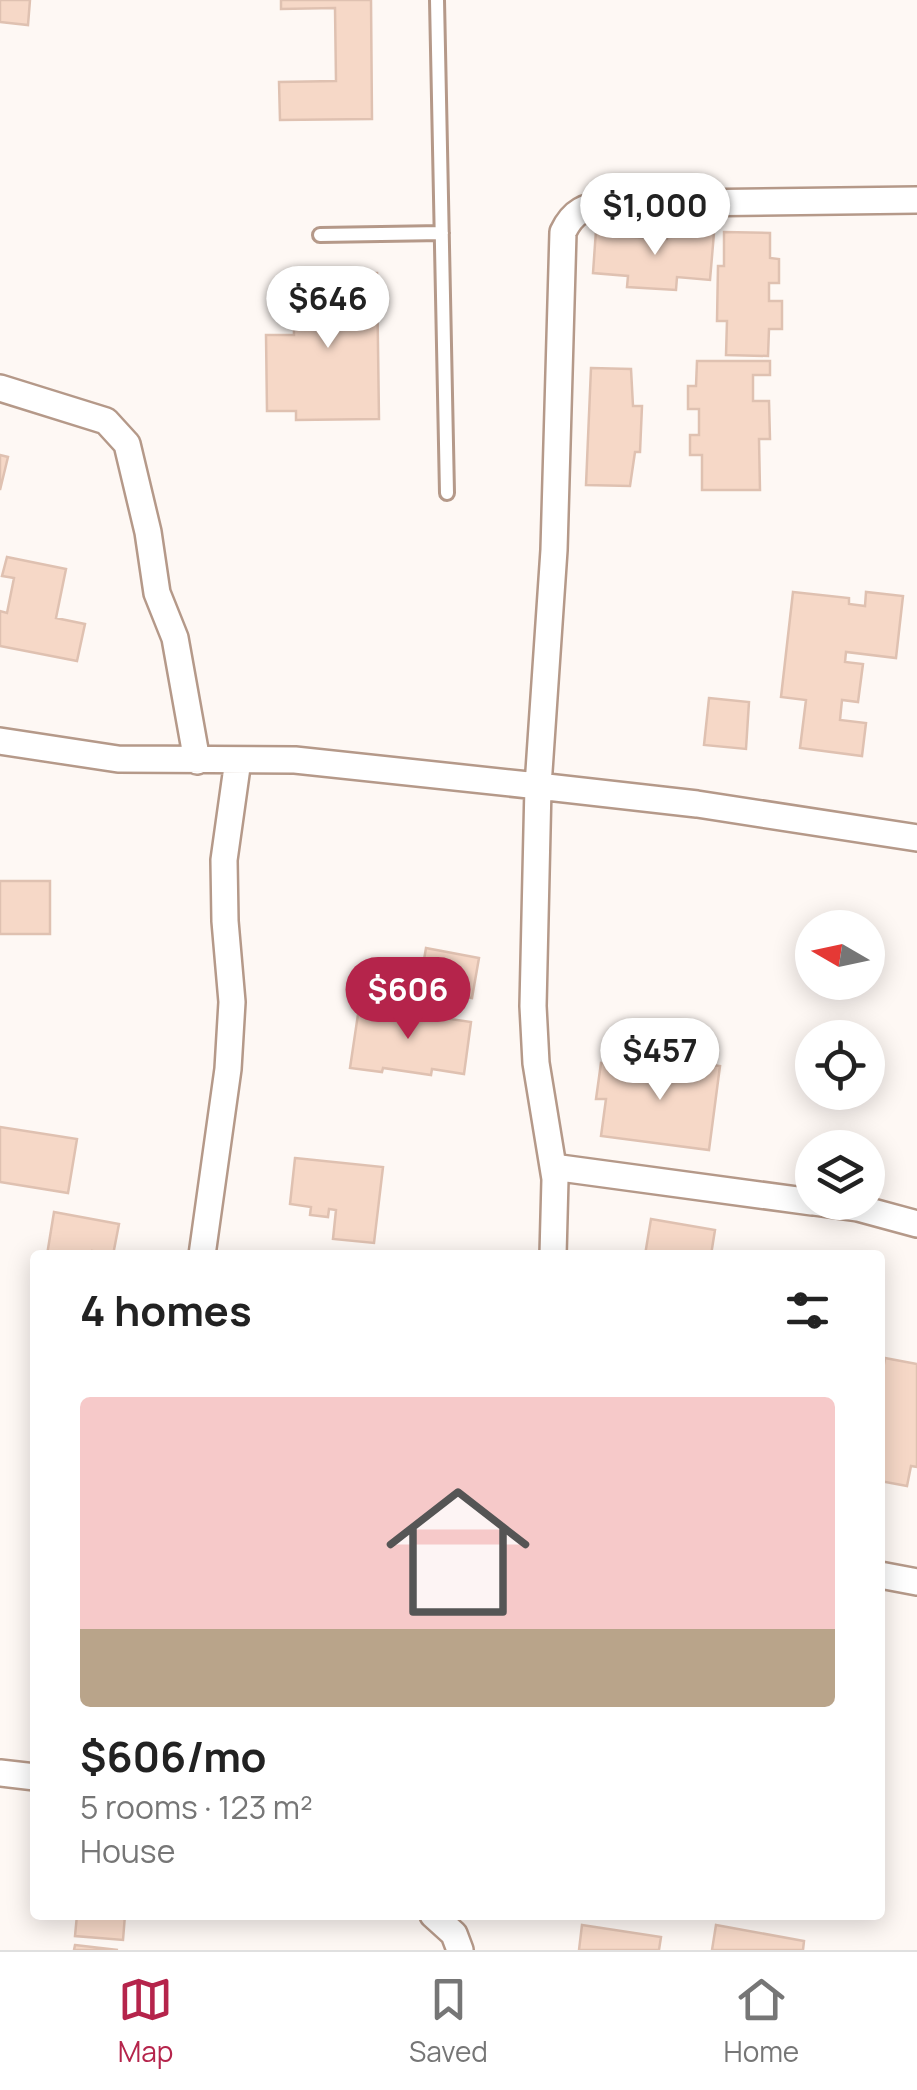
<!DOCTYPE html>
<html lang="en">
<head>
<meta charset="utf-8">
<style>
	:root { --surface:#fff; --page:#f6f6f6; --text:#222; --muted:#767676; --line:#e0e0e0; --accent:#b5244b }
	body { margin:0; font-family:Manrope,sans-serif; background:var(--page); color:var(--text); height:100vh; display:flex; flex-direction:column; font-size:38px; white-space:nowrap }
	* { box-sizing:border-box; margin:0 }
	p { font-size:32px; color:var(--muted) }
	.icon { flex:none; width:55px; height:55px; fill:none; stroke:currentColor; stroke-width:2; stroke-linecap:round; stroke-linejoin:round }
	.map { position:relative; flex:1; overflow:hidden }
	.sheet { position:absolute; left:30px; top:1250px; width:855px; height:670px; display:flex; flex-direction:column; background:var(--surface); border-radius:10px; box-shadow:0 5px 25px #0003 }
	.sheet>* { flex:none }
	.needle { width:65px; rotate:279deg }
	.controls { position:absolute; left:795px; top:910px; display:grid; gap:20px }
	.controls a { display:grid; place-items:center; width:90px; height:90px; border-radius:50%; background:var(--surface); box-shadow:0 5px 25px #0003; font-size:50px }
	.price { position:absolute; translate:-50% -85px; padding:0 22px; border-radius:35px; background:#fff; color:#222; font-size:32px; line-height:65px; filter:drop-shadow(0 2px 5px #0008) }
	.price::after { content:''; position:absolute; left:50%; top:60px; width:30px; height:22px; margin-left:-15px; background:inherit; clip-path:polygon(0 0,100% 0,50% 100%) }
	.price.current { background:var(--accent); color:#fff }
	ul { padding:0; list-style:none }
	li { display:grid; align-content:center; gap:20px; height:530px; padding:0 50px }
	li+li { border-top:2px solid var(--line) }
	li span { display:grid; place-items:center; height:310px; border-radius:10px; color:#555 }
	li>.icon { margin-inline-start:auto }
	span .icon { width:180px; height:180px; fill:#fffc; stroke-width:1 }
	li b { font-size:42px }
	h2 { display:flex; justify-content:space-between; align-items:center; height:120px; padding:0 50px; font-size:42px }
	.menu { display:flex; justify-content:space-around; align-items:center; height:140px; border-top:2px solid var(--line); background:var(--surface); font-size:28px; color:var(--muted) }
	.menu a { display:grid; justify-items:center; gap:5px }
	.menu .current { color:var(--accent) }
	.map>svg:first-child { display:block }
	.building { fill:#f6d8c7; stroke:#dfc1b1; stroke-width:2.5 }
	.lines { fill:none; stroke-linecap:round; stroke-linejoin:round }
	.service-casing { stroke:#b59989; stroke-width:18 }
	.minor-casing { stroke:#b59989; stroke-width:30 }
	.service { stroke:#fff; stroke-width:12 }
	.minor { stroke:#fff; stroke-width:25 }
</style>
</head>
<body>
<div class="map">
<svg width="917" height="1950" viewBox="0 0 917 1950">
	<rect width="100%" height="100%" fill="#fef8f4"/>
	<path class="building" d="M0,0H30L28,25L0,22Z
		M281,0H371L372,119L280,120L279,82L336,81L335,8L281,9Z
		M596,230L617,232V236L667,239L668,230L714,233L710,280L677,277L676,290L627,287L628,276L593,273Z
		M724,232L770,233V258L779,259V283H769V301H782V329H769L768,356L726,355L727,321H717L718,266H724Z
		M377,273L379,419L296,420V411H267L266,335H294L293,275Z
		M697,361H770V375H753V401H769L770,439H759L760,490H702V455H690V435H699V409H688V386H696Z
		M591,368L631,369L633,406H642L640,452H635L630,486L586,485Z
		M0,455L8,457L0,490Z
		M7,557L66,569L56,618L85,624L77,661L0,646V611L7,613L14,578L2,576Z
		M793,592L849,598V604L865,606L866,592L903,596L896,658L846,652L845,662L863,664L858,702L842,700L840,720L866,723L862,756L800,748L806,700L781,697Z
		M709,698L749,702L746,749L704,745Z
		M0,881H50V934H0Z
		M426,948L479,958L472,998L419,989Z
		M360,1001L390,1006L389,1010L471,1022L464,1074L432,1069L431,1075L383,1068L382,1072L350,1068Z
		M671,1059L720,1066L709,1150L601,1136L606,1099H596L601,1063L669,1072Z
		M0,1127L77,1139L68,1193L0,1182Z
		M295,1158L383,1167L374,1243L333,1239L336,1210L329,1209L328,1217L310,1215L311,1207L290,1204Z
		M54,1212L119,1224L113,1255L92,1251L91,1255H47Z
		M651,1219L715,1230L711,1255H645Z
		M885,1358L917,1364V1467L911,1466L907,1486L880,1481V1387Z
		M77,1915H125L123,1940L75,1936Z
		M582,1925L661,1937L659,1950H579Z
		M716,1925L804,1941L803,1950H712Z
		M75,1945L118,1950H74Z"/>
	<g class="lines">
		<g class="service-casing">
			<path id="service" d="M437,0L447,493
				M320,235L442,233"/>
		</g>
		<g class="minor-casing">
			<path id="minor" d="M0,388L106,421L127,444L148,532L157,593L175,638L197,761
				M0,741L118,759L295,760L538,786L697,804L917,838
				M553,1167L812,1202
				M814,1202L858,1208L917,1224
				M202,1255L228,1069L232,1002L225,921L224,860L238,760
				M553,1255L555,1179L536,1063L533,1006L538,786L554,550L563,232C573,211 585,206 608,204L917,200
				M880,1575L917,1582
				M0,1773L35,1777
				M433,1915L454,1934L460,1950"/>
		</g>
		<use href="#service" class="service"/>
		<use href="#minor" class="minor"/>
	</g>
</svg>
<div class="controls">
<a><svg class="needle" viewBox="-14 -14 28 28"><path d="M0-13l5 13h-10z" fill="#e53935"/><path d="M0 13l5-13h-10z" fill="#767676"/></svg></a>
<a><svg class="icon" aria-label="locate" viewBox="0 0 24 24"><circle cx="12" cy="12" r="6"/><path d="M12 2v4M12 18v4M2 12h4M18 12h4"/></svg></a>
<a><svg class="icon" aria-label="layers" viewBox="0 0 24 24"><path d="M12 4l9 5-9 5-9-5zM3 14l9 5 9-5"/></svg></a>
</div>
<b class="price" style="left:655px;top:258px">$1,000</b>
<b class="price" style="left:328px;top:351px">$646</b>
<b class="price current" style="left:408px;top:1042px">$606</b>
<b class="price" style="left:660px;top:1103px">$457</b>
<section class="sheet">
<h2>4 homes<svg class="icon" aria-label="filters" viewBox="0 0 24 24"><path d="M4 7h16M4 17h16"/><circle cx="9" cy="7" r="2"/><circle cx="15" cy="17" r="2"/></svg></h2>
<ul>
<li><span style="background:linear-gradient(#f6c9c9 75%,#b9a48a 0)"><svg class="icon" aria-label="home" viewBox="0 0 24 24"><path d="M3 11l9-7 9 7M6 9v11h12V9"/></svg></span><div><b>$606/mo</b><p>5 rooms · 123 m²</p><p>House</p></div></li>
</ul>
</section>
</div>
<nav class="menu">
<a class="current"><svg class="icon" aria-label="map" viewBox="0 0 24 24"><path d="M3 6l6-2 6 2 6-2v14l-6 2-6-2-6 2zM9 4v14M15 6v14"/></svg>Map</a>
<a><svg class="icon" aria-label="saved" viewBox="0 0 24 24"><path d="M7 4h10v16l-5-4-5 4z"/></svg>Saved</a>
<a><svg class="icon" aria-label="home" viewBox="0 0 24 24"><path d="M3 11l9-7 9 7M6 9v11h12V9"/></svg>Home</a>
</nav>
</body>
</html>
